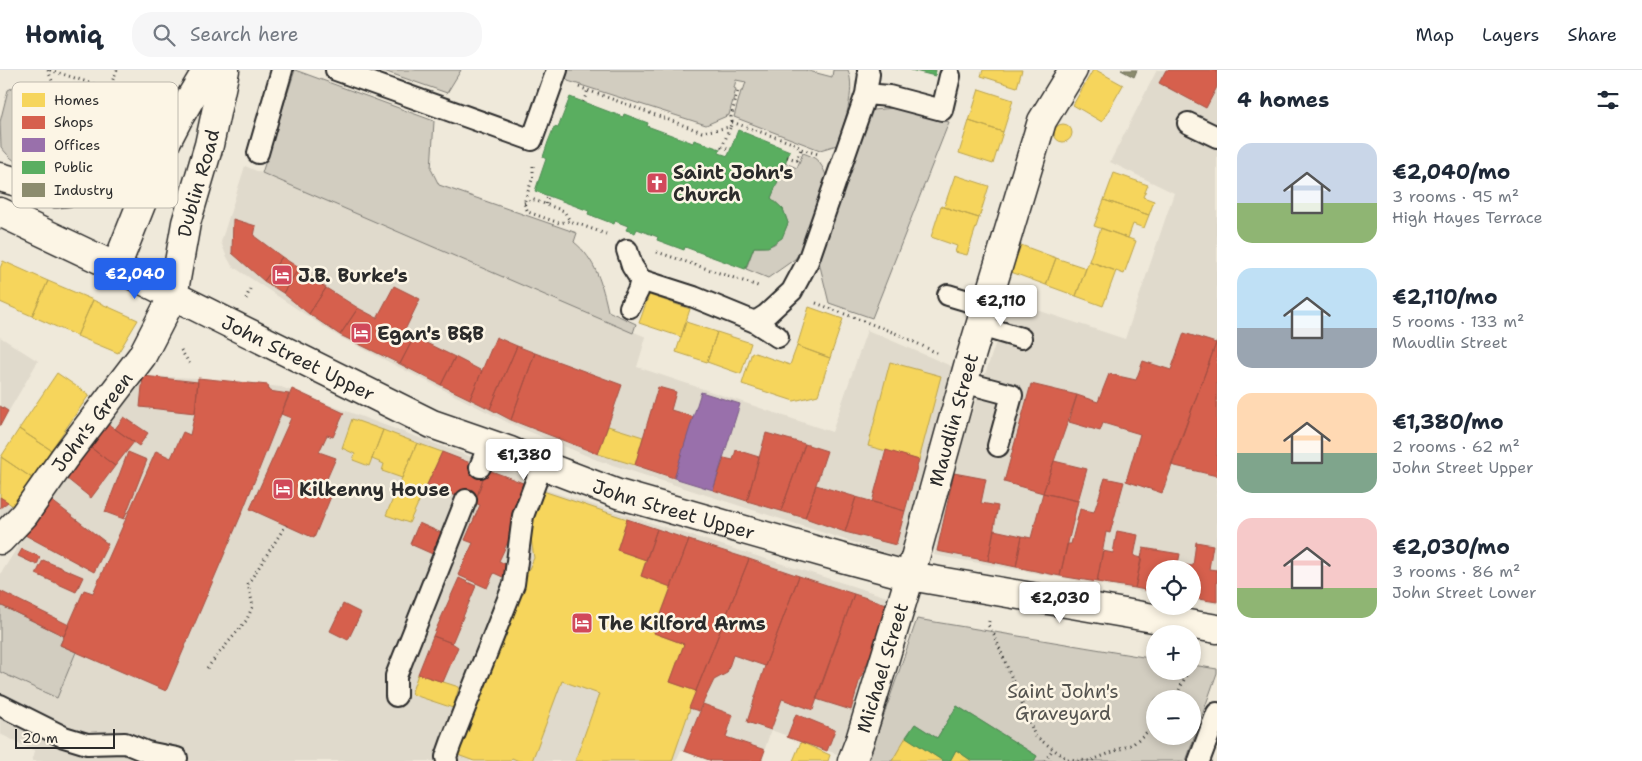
<!DOCTYPE html>
<html lang="en">
<head>
<meta charset="utf-8">
<style>
	:root { --surface:#fff; --page:#f6f6f7; --text:#1f2937; --muted:#747a83; --line:#e0e1e3; --accent:#2563eb }
	body { margin:0; font-family:"Shantell Sans",sans-serif; background:var(--page); color:var(--text); height:100vh; display:flex; flex-direction:column; font-size:19px; white-space:nowrap }
	* { box-sizing:border-box; margin:0 }
	p { font-size:16px; color:var(--muted) }
	.icon { flex:none; width:28px; height:28px; fill:none; stroke:currentColor; stroke-width:2; stroke-linecap:round; stroke-linejoin:round }
	.map { position:relative; flex:1; overflow:hidden }
	.drawer { display:flex; flex-direction:column; background:var(--surface); width:425px }
	.drawer>* { flex:none }
	.controls { position:absolute; left:1146px; top:490px; display:grid; gap:10px }
	.controls a { display:grid; place-items:center; width:55px; height:55px; border-radius:50%; background:var(--surface); box-shadow:0 2px 8px #0003; font-size:25px }
	.scale { position:absolute; left:15px; bottom:12px; width:100px; box-sizing:border-box; padding-left:5px; border:2px solid #2b2b2b; border-top:0; font-size:14px; line-height:18px; white-space:nowrap; color:#2b2b2b; -webkit-text-stroke:4px #fcf5e5; paint-order:stroke }
	.price { position:absolute; translate:-50% -42px; padding:0 11px; border-radius:5px; background:#fff; color:#222; font-size:16px; line-height:32px; filter:drop-shadow(0 1px 2px #0008) }
	.price::after { content:''; position:absolute; left:50%; top:30px; width:15px; height:11px; margin-left:-8px; background:inherit; clip-path:polygon(0 0,100% 0,50% 100%) }
	.price.active { background:var(--accent); color:#fff }
	ul { padding:0; list-style:none }
	li { display:flex; align-items:center; gap:15px; height:125px; padding:0 20px }
	li span { display:grid; place-items:center; flex:none; width:140px; height:100px; border-radius:15px; color:#555 }
	li>.icon { margin-inline-start:auto }
	span .icon { width:60px; height:60px; fill:#fffc; stroke-width:1 }
	li b { font-size:21px }
	h2 { display:flex; justify-content:space-between; align-items:center; height:60px; padding:0 20px; font-size:21px }
	header { display:flex; align-items:center; gap:30px; box-sizing:border-box; height:70px; padding:0 25px; background:var(--surface); border-bottom:1px solid var(--line) }
	header strong { font-size:24px }
	nav { display:flex; gap:28px; margin-inline-start:auto; font-size:18px }
	.search { width:350px; height:45px; background:var(--page); display:flex; align-items:center; gap:12px; box-sizing:border-box; padding:0 18px; border-radius:20px; color:var(--muted); font-size:19px }
	main { display:flex; flex:1; min-height:0 }
	.map>svg:first-child { display:block }
	.built { fill:#e0dacc }
	.green { fill:#d2cdc0; stroke:#7e7c76; fill-rule:evenodd }
	.homes { fill:#f6d55c; stroke:#b9a24d }
	.shops { fill:#d6604d; stroke:#a35043 }
	.offices { fill:#9970ab; stroke:#785b85 }
	.public { fill:#5aae61; stroke:#4c8751 }
	.industry { fill:#8c8c6e; stroke:#6f6f5a }
	.lines { fill:none; stroke-linecap:round; stroke-linejoin:round }
	.lane-casing { stroke:#2b2b2b; stroke-width:24 }
	.secondary-casing { stroke:#2b2b2b; stroke-width:31 }
	.path { stroke:#2b2b2b; stroke-width:3; stroke-dasharray:1 4; stroke-linecap:butt }
	.lane { stroke:#fcf5e5; stroke-width:20 }
	.secondary { stroke:#fcf5e5; stroke-width:28 }
	.labels { text-anchor:middle; dominant-baseline:central; stroke-width:5; stroke-linejoin:round; paint-order:stroke }
	.poi-label { font-size:19px; font-weight:bold; fill:#2b2b2b; stroke:#fcf5e5; text-anchor:start }
	.street-label { font-size:19px; fill:#2b2b2b; stroke:#fcf5e5 }
	.park-label { font-size:19px; fill:#555450; stroke:#fcf5e5 }
	.key { fill:#fcf5e5; stroke:#bdb8ad; stroke-width:1 }
	.key-label { font-size:14px; fill:#2b2b2b }
</style>
</head>
<body>
<header>
<strong>Homiq</strong>
<div class="search"><svg class="icon" aria-label="search" viewBox="0 0 24 24"><circle cx="10" cy="10" r="6"/><path d="M15 15l6 6"/></svg>Search here</div>
<nav><a>Map</a><a>Layers</a><a>Share</a></nav>
</header>
<main>
<div class="map">
<svg width="1217" height="691" viewBox="0 0 1217 691">
	<rect width="100%" height="100%" fill="#efe9da"/>
	<filter id="ink" filterUnits="userSpaceOnUse"><feTurbulence type="fractalNoise" baseFrequency=".02" numOctaves="2"/><feDisplacementMap in="SourceGraphic" scale="10" xChannelSelector="R" yChannelSelector="G"/><feConvolveMatrix kernelMatrix="1 2 1 2 8 2 1 2 1" color-interpolation-filters="sRGB"/></filter>
	<g filter="url(#ink)">
		<path class="built" d="M1157,0H1217V534L1193,530L1192,499H1155V524L934,485L952,401L1010,231L1125,269L1174,123L1110,92Z
			M245,96L646,267L637,297L832,362L867,260L958,299L902,488L597,390L509,353L338,266L232,196L226,185L221,172Z
			M0,267L38,291L0,356Z
			M143,306L198,308L281,317L528,408L543,419L900,531L837,684L771,660L761,691H712L681,680L676,691H32L35,681L0,664V505L25,465Z
			M0,427L13,438L0,455Z"/>
		<path class="green" d="M295,0L434,51L431,99L439,115L577,163L574,172C596,190 602,214 608,241L636,254L633,263L262,103Z
			M381,0H461L447,23Z
			M565,0H805L832,7L833,0H848C856,21 844,54 837,75L820,80L734,47L741,21H743L746,12L736,10L734,18L736,19L729,45L706,55L568,11L565,6Z
			M22,13L42,26L59,57L66,79V96C50,98 30,99 15,91C10,88 5,82 1,77L0,52L8,20Z
			M894,38L949,52L872,248L829,233L819,192L822,171L865,45L873,40Z
			M803,83C817,88 820,91 826,105L801,180L795,189L768,208L746,199L754,177C775,178 780,173 788,153L783,139L771,128L785,93L797,98Z
			M0,535L64,566L60,575L76,582L57,628L0,602Z
			M917,549L1155,589V601H1192L1193,595L1217,599V603L1186,691H1034L1037,686L957,636L937,668L915,654L892,691H868ZM1155,629H1192V666H1155Z"/>
		<path class="homes" d="M983,0H1022L1017,17L981,6Z
			M1093,0H1096L1123,15L1102,52L1073,35Z
			M979,19L1013,30L1003,62L969,51Z
			M969,51L1003,62L993,94L959,83Z
			M1054 63a9 9 0 1 1 18 0a9 9 0 1 1-18 0Z
			M1114,103L1148,115L1143,127L1154,131L1149,145L1104,130Z
			M955,105L989,116L979,148L944,137Z
			M1104,130L1149,145L1144,158L1133,154L1128,168L1094,156Z
			M941,136L979,148L967,185L955,182L957,176L931,167Z
			M1101,158L1136,171L1124,204L1089,191Z
			M1021,175L1056,188L1046,215L1011,202Z
			M1056,188L1086,198L1076,226L1046,215Z
			M3,191L48,211L32,246L0,232V198Z
			M1089,191L1116,201L1103,236L1076,226Z
			M48,211L93,230L77,266L32,246Z
			M649,225L690,239L681,267L639,253Z
			M93,230L138,250L118,283L77,266Z
			M809,237L843,249L830,288L797,276Z
			M686,252L717,262L707,292L676,282Z
			M717,262L751,273L741,304L707,292Z
			M797,276L830,288L818,325L794,331L742,314L752,282L790,295Z
			M890,292L941,306L919,390L868,376Z
			M57,303L89,325L51,380L19,359Z
			M352,349L383,360L369,396L353,390L355,384L342,378Z
			M608,356L643,367L635,395L598,384Z
			M19,359L51,380L32,408L1,387Z
			M383,360L417,373L402,408L382,401L384,394L372,389Z
			M417,373L442,382L409,453L386,445Z
			M1,387L32,408L13,436L0,427Z
			M543,421L627,449L617,480L646,490L641,506L671,517L654,563L684,574L670,612L696,621L672,691H575L599,624L562,611L532,691H519L512,688L510,691H474L455,684L517,525L534,488L529,455Z
			M418,604L459,617L453,638L411,624Z
			M906,667L943,691H892Z
			M801,672L830,685L828,691H793Z
			M956,680L972,691H950Z"/>
		<path class="shops" d="M1166,0H1217V17L1206,38L1159,13Z
			M233,149L256,156L254,166L282,187L264,211L232,183Z
			M282,187L299,198L283,223L264,211Z
			M299,198L326,218L309,244L283,223Z
			M394,216L420,229L404,262L414,267L400,294L340,265L358,238L377,248Z
			M326,218L358,238L340,265L309,244Z
			M1184,263L1216,273L1162,423L1126,411L1140,364L1103,353L1100,361L1069,352L1077,325L1098,332L1109,304L1136,310L1143,291L1171,300Z
			M414,267L455,287L441,315L400,294Z
			M496,267L517,276L490,339L470,329Z
			M1217,271V406L1171,395Z
			M517,276L535,283L511,350L490,339Z
			M535,283L622,315L598,384L511,350Z
			M455,287L482,301L470,329L441,315Z
			M143,306L198,312L195,343L140,337Z
			M198,308L268,315L269,321L289,324L241,445L166,621L60,575L84,520L93,523L156,381L171,388L183,362L190,365L195,343Z
			M1031,314L1077,325L1043,423L1004,412Z
			M658,317L676,322L671,340L694,347L674,408L635,395Z
			M292,319L344,343L333,367L327,365L319,382L336,388L322,420L332,424L314,468L250,439L291,348L281,344Z
			M0,336L8,341L0,356Z
			M124,347L148,363L139,376L115,359Z
			M108,354L134,372L115,396L90,377Z
			M766,363L805,374L781,441L747,431Z
			M805,374L827,381L805,448L781,441Z
			M90,377L115,396L91,428L66,408Z
			M736,380L759,387L747,431L713,420L724,388L733,390Z
			M886,380L919,390L905,441L872,432Z
			M128,382L147,390L124,449L105,442Z
			M442,382L486,399L475,433L427,415Z
			M1054,391L1087,399L1078,431L1043,423Z
			M486,399L531,416L518,450L499,491L512,497L507,509L494,503L487,518L458,505L473,473L465,470L480,435L475,433Z
			M954,403L986,409L981,433L998,436L988,491L937,481Z
			M1105,408L1124,412L1110,463L1106,462L1097,512L1060,506L1067,474H1071L1080,439L1094,442Z
			M816,415L856,427L845,462L805,448Z
			M1043,423L1078,431L1060,506L1016,497L1022,466L1031,468Z
			M0,427L8,432L0,438Z
			M856,427L905,441L896,475L845,462Z
			M51,430L108,474L94,502L25,465Z
			M627,449L657,459L646,490L617,480Z
			M419,453L446,465L437,486L410,474Z
			M657,459L689,470L671,517L641,506Z
			M994,460L1022,466L1016,497L988,491Z
			M1117,461L1138,465L1134,486L1142,488L1135,518L1097,512L1103,481L1113,483Z
			M689,470L749,489L696,621L670,612L684,574L654,563Z
			M1196,472L1213,475L1209,499L1217,500V532L1192,528V499H1177L1178,494L1193,496Z
			M1143,478L1180,484L1177,499H1155V522L1135,518Z
			M22,479L40,487L37,495L18,486Z
			M749,489L799,506L765,596L733,585L727,603L714,610L699,641L689,638Z
			M43,490L83,507L76,522L36,504Z
			M799,506L854,524L813,640L782,629L771,660L747,652L765,596Z
			M459,508L476,516L452,573L433,566Z
			M0,521L69,555L64,566L0,535Z
			M854,524L889,535L879,565L859,612L851,640L816,629Z
			M343,534L361,543L348,570L330,561Z
			M433,566L452,573L458,577L443,612L418,604Z
			M703,634L733,645L726,667L765,680L761,691H712L684,681Z
			M796,644L835,660L827,681L787,667Z"/>
		<path class="offices" d="M701,322L740,334L713,420L674,408Z"/>
		<path class="public" d="M911,0H936L935,6Z
			M570,27L623,47L624,44L648,53L647,56L693,73L694,70L720,79L719,83L728,86L738,60L790,81L771,128L783,139L788,153L782,168L768,177H754L745,199L685,177L684,180L657,170L658,167L637,159L635,163L626,160L628,156L615,151L614,154L588,144L589,141L535,121L546,89L543,87L548,72L554,57L558,58Z
			M957,636L1037,686L1034,691H972L956,680L950,691H943L906,667L915,654L937,668Z"/>
		<path class="industry" d="M1121,0H1137L1134,7Z"/>
		<g class="lines">
			<g class="lane-casing">
				<path id="lane" d="M336,0L532,70L557,0
					M866,24L889,26L942,40L950,6
					M1188,53L1217,67
					M258,83L282,0
					M627,180L632,196L641,210L694,227L755,252L766,245L792,221L808,191L866,24L869,4L868,0
					M948,225L985,236
					M630,237L638,221L641,210
					M755,252L778,267
					M980,256L1021,268
					M963,312L1012,325L998,376
					M480,397L489,374
					M396,626V606L466,430
					M0,635L64,667L87,674L125,673L147,682L177,688
					M447,691L446,687L451,673L514,514L523,446L542,395
					M1199,691L1217,643"/>
			</g>
			<g class="secondary-casing">
				<g id="secondary">
					<path d="M0,107L56,123L92,119L127,104L165,74"/>
					<path id="s1" d="M0,142L116,197L432,354L510,381L542,395L618,424L846,489L910,506L1217,559"/>
					<path d="M116,197L165,74L178,49L207,0"/>
					<path id="s2" d="M0,470L24,445L64,388L142,286L173,226L186,153L209,75L225,0"/>
					<path id="s3" d="M852,691L860,670L910,506L968,296L1042,51L1073,0"/>
				</g>
			</g>
			<path class="path" d="M48,0L81,88
				M50,0L152,33
				M579,17L702,62L730,57L732,52L795,74L801,79L818,84
				M109,19L117,0
				M583,32L588,20
				M732,52L731,47L738,21
				M730,58L722,77L730,79
				M787,87L797,90L801,79
				M533,96V107L524,133L528,142L559,153L570,151L606,164
				M524,133L534,130L564,141L570,151
				M546,134L548,126
				M657,182L758,216
				M246,229L250,219
				M816,233L900,265L939,284
				M181,280L191,296
				M989,551L988,555L993,562L1035,666L1067,689L1090,691L1133,674L1155,655
				M207,598L246,551L253,536L248,514L286,455
				M1175,629L1188,601
				M1045,691L1053,679"/>
			<use href="#lane" class="lane"/>
			<use href="#secondary" class="secondary"/>
		</g>
	</g>
	<defs>
		<g id="church-square" transform="scale(1.125)"><rect x="-9" y="-9" width="18" height="18" rx="4" fill="#d1495b" stroke="#fcf5e5"/><path d="M-1.2-6h2.4v3.5h3.3v2.4h-3.3V6h-2.4V-.1h-3.3v-2.4h3.3Z" fill="#fff"/></g>
		<g id="hotel-square" transform="scale(1.125)"><rect x="-9" y="-9" width="18" height="18" rx="4" fill="#d1495b" stroke="#fcf5e5"/><path d="M-6-4.5h1.5V1H6V5H4.5V3h-9V5H-6ZM-4 0a1.8 1.8 0 1 1 3.6 0ZM.5 0V-2.5h3Q6-2.5 6 0Z" fill="#fff"/></g>
	</defs>
	<g fill-rule="evenodd">
		<use href="#church-square" x="657" y="113"/>
		<use href="#hotel-square" x="282" y="205"/>
		<use href="#hotel-square" x="361" y="263"/>
		<use href="#hotel-square" x="283" y="419"/>
		<use href="#hotel-square" x="582" y="553"/>
	</g>
	<g class="labels">
		<g class="poi-label">
			<text x="673" y="102">Saint John's<tspan x="673" dy="22">Church</tspan></text>
			<text x="298" y="205">J.B. Burke's</text>
			<text x="377" y="263">Egan's B&amp;B</text>
			<text x="299" y="419">Kilkenny House</text>
			<text x="598" y="553">The Kilford Arms</text>
		</g>
		<g class="street-label">
			<text stroke="none"><textPath href="#s2" startOffset="416">Dublin Road</textPath></text>
			<text stroke="none"><textPath href="#s1" startOffset="332">John Street Upper</textPath></text>
			<text stroke="none"><textPath href="#s3" startOffset="356">Maudlin Street</textPath></text>
			<text stroke="none"><textPath href="#s2" startOffset="150">John's Green</textPath></text>
			<text stroke="none"><textPath href="#s1" startOffset="738">John Street Upper</textPath></text>
			<text stroke="none"><textPath href="#s3" startOffset="98">Michael Street</textPath></text>
		</g>
		<g class="park-label">
			<text x="1063" y="621">Saint John's<tspan x="1063" dy="22">Graveyard</tspan></text>
		</g>
	</g>
	<rect x="12" y="12" width="166" height="126" rx="8" class="key"/>
	<rect x="22" y="23" width="23" height="14" fill="#f6d55c"/>
	<rect x="22" y="46" width="23" height="13" fill="#d6604d"/>
	<rect x="22" y="68" width="23" height="14" fill="#9970ab"/>
	<rect x="22" y="91" width="23" height="13" fill="#5aae61"/>
	<rect x="22" y="113" width="23" height="14" fill="#8c8c6e"/>
	<g class="key-label">
		<text x="54" y="35">Homes</text>
		<text x="54" y="57">Shops</text>
		<text x="54" y="80">Offices</text>
		<text x="54" y="102">Public</text>
		<text x="54" y="125">Industry</text>
	</g>
</svg>
<div class="controls">
<a><svg class="icon" aria-label="locate" viewBox="0 0 24 24"><circle cx="12" cy="12" r="6"/><path d="M12 2v4M12 18v4M2 12h4M18 12h4"/></svg></a>
<a>+</a>
<a>−</a>
</div>
<div class="scale">20 m</div>
<b class="price active" style="left:135px;top:230px">€2,040</b>
<b class="price" style="left:1001px;top:257px">€2,110</b>
<b class="price" style="left:524px;top:411px">€1,380</b>
<b class="price" style="left:1060px;top:554px">€2,030</b>
</div>
<section class="drawer">
<h2>4 homes<svg class="icon" aria-label="filters" viewBox="0 0 24 24"><path d="M4 7h16M4 17h16"/><circle cx="9" cy="7" r="2"/><circle cx="15" cy="17" r="2"/></svg></h2>
<ul>
<li><span style="background:linear-gradient(#c9d6e8 60%,#8fb573 0)"><svg class="icon" aria-label="home" viewBox="0 0 24 24"><path d="M3 11l9-7 9 7M6 9v11h12V9"/></svg></span><div><b>€2,040/mo</b><p>3 rooms · 95 m²</p><p>High Hayes Terrace</p></div></li>
<li><span style="background:linear-gradient(#bfe0f5 60%,#9aa5b1 0)"><svg class="icon" aria-label="home" viewBox="0 0 24 24"><path d="M3 11l9-7 9 7M6 9v11h12V9"/></svg></span><div><b>€2,110/mo</b><p>5 rooms · 133 m²</p><p>Maudlin Street</p></div></li>
<li><span style="background:linear-gradient(#ffd9b3 60%,#7fa58c 0)"><svg class="icon" aria-label="home" viewBox="0 0 24 24"><path d="M3 11l9-7 9 7M6 9v11h12V9"/></svg></span><div><b>€1,380/mo</b><p>2 rooms · 62 m²</p><p>John Street Upper</p></div></li>
<li><span style="background:linear-gradient(#f6c9c9 70%,#8fb573 0)"><svg class="icon" aria-label="home" viewBox="0 0 24 24"><path d="M3 11l9-7 9 7M6 9v11h12V9"/></svg></span><div><b>€2,030/mo</b><p>3 rooms · 86 m²</p><p>John Street Lower</p></div></li>
</ul>
</section>
</main>
</body>
</html>
